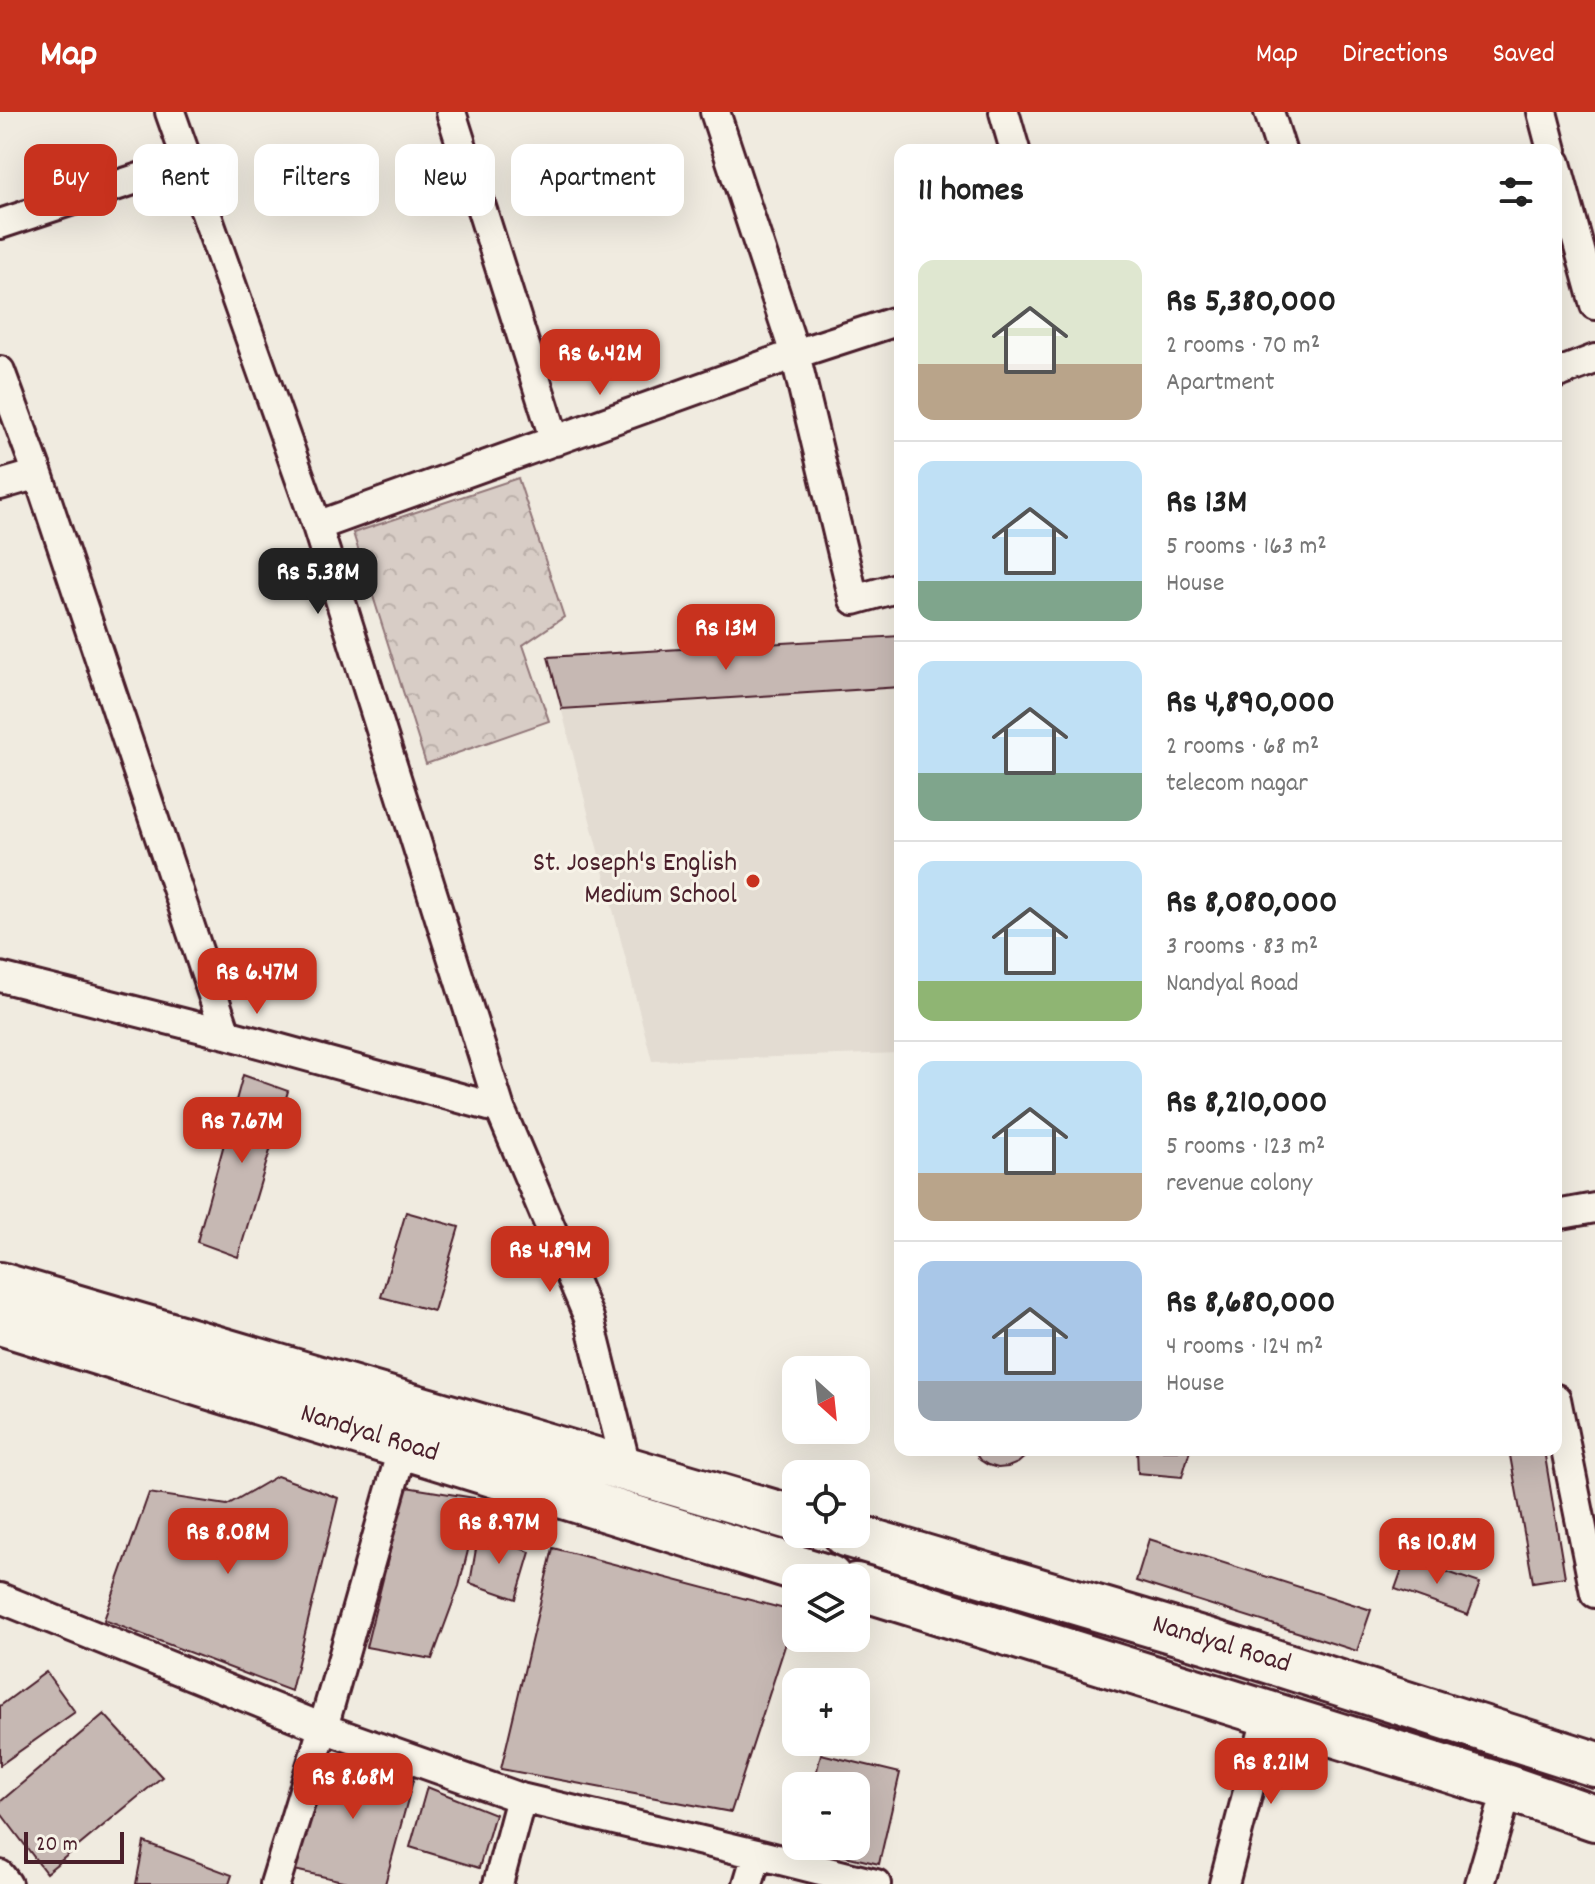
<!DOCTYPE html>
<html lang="en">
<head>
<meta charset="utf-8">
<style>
	:root { --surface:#fff; --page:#f2f2f2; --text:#222; --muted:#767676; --line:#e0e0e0; --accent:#c8321e }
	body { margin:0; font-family:Dekko,sans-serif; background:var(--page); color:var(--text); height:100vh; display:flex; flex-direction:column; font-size:30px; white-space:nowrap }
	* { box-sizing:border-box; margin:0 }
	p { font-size:26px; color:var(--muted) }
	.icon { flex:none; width:44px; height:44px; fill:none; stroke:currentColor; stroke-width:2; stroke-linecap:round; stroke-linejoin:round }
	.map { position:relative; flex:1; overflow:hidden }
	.sheet { position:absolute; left:894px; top:32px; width:668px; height:1312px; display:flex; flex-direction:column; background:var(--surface); border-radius:16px; box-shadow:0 8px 32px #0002 }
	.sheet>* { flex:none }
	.guide { position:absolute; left:24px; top:32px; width:750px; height:72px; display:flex; gap:16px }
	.needle { width:52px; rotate:153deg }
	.controls { position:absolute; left:782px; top:1244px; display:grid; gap:16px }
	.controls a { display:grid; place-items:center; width:88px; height:88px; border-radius:16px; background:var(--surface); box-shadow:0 8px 32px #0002; font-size:40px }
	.scale { position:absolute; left:24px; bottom:20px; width:100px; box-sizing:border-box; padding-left:8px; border:4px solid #4a1f2b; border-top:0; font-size:22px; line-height:28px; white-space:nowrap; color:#4a1f2b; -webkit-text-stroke:6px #f7f3e8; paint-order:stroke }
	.price { position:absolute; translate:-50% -68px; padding:0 18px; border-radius:16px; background:var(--accent); color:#fff; font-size:26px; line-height:52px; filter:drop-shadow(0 2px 4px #0008) }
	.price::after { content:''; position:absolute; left:50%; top:48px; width:24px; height:18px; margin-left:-12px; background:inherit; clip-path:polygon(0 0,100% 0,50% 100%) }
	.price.active { background:#222; color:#fff }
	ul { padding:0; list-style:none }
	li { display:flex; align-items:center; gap:24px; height:200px; padding:0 24px }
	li+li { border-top:2px solid var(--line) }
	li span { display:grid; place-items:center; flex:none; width:224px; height:160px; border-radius:16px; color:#555 }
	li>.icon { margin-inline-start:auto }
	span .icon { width:96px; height:96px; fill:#fffc; stroke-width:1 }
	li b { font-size:34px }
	h2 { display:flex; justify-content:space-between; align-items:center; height:96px; padding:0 24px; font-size:34px }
	.tag { padding:0 28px; border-radius:16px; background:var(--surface); box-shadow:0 8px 32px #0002; font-size:28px; line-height:72px }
	.tag.active { background:var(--accent); color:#fff }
	header { display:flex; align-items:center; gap:48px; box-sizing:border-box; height:112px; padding:0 40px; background:var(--accent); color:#fff }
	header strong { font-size:38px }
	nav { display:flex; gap:44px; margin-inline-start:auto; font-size:28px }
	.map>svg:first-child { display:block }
	.built { fill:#e3dcd2 }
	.park { fill:url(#park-crowns); stroke:#917678; stroke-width:2 }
	.building { fill:#c6b8b3; stroke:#4a1f2b; stroke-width:2 }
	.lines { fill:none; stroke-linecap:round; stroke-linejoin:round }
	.minor-casing { stroke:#4a1f2b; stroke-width:34 }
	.primary-casing { stroke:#4a1f2b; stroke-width:50 }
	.minor { stroke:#f7f3e8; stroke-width:28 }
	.primary { stroke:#f7f3e8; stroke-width:44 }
	.poi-dot { fill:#c8321e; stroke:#f7f3e8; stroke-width:3 }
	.labels { text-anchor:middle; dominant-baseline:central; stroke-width:6; stroke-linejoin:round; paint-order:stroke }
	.poi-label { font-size:28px; fill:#4a1f2b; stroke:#f7f3e8; text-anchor:end }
	.street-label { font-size:28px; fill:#4a1f2b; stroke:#f7f3e8 }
</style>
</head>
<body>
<header>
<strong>Map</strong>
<nav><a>Map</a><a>Directions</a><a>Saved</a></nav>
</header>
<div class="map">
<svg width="1595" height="1772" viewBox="0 0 1595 1772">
	<defs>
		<pattern id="park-crowns" width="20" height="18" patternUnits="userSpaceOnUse" patternTransform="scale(2)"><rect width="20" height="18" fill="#d8cdc6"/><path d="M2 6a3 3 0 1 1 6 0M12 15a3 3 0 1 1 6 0" fill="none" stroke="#bbb0aa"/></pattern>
	</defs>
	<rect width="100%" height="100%" fill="#f0ebe0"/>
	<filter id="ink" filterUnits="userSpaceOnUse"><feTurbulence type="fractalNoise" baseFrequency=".0125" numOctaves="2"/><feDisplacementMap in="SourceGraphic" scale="16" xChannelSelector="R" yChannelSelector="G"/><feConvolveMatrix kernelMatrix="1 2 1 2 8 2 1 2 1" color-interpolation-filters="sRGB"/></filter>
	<g filter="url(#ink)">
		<path class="built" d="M900,524V941L652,949L548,545Z"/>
		<path class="park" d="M518,366L564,505L523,533L549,609L426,652L353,421Z"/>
		<path class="building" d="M900,524V575L562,597L548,545Z
			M243,963L288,979L238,1145L197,1130Z
			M406,1100L459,1115L434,1199L381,1185Z
			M973,1338H1029L1026,1344L1018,1351L1008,1355L998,1356L988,1353L980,1348Z
			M1137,1338H1190L1182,1365L1138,1361Z
			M1509,1338H1544L1565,1465L1533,1470Z
			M277,1364L338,1386L291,1579L104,1508L149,1381L227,1393Z
			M406,1375L481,1387L459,1474L432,1547L366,1535Z
			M479,1420L530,1440L516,1487L470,1471Z
			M1149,1427L1371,1498L1357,1539L1136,1469Z
			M553,1436L796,1500L731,1700L501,1657Z
			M1406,1446L1480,1471L1468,1503L1395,1477Z
			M46,1560L75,1600L0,1653V1594Z
			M104,1602L162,1665L46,1761L0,1700V1690Z
			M324,1640L415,1661L385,1772H356L290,1757Z
			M821,1642L900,1661L879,1752L803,1734H856V1674H813Z
			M427,1675L495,1702L479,1756L410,1735Z
			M144,1730L232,1763L229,1772H136Z"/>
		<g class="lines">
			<g class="minor-casing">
				<path id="minor" d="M170,0L317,414L500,997L589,1206L627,1358
					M451,0L555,329
					M715,0L795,242L854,488L900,475
					M1004,0L1015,38
					M1269,0L1281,38
					M1542,0L1552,38
					M1556,51L1595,193
					M0,112L188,50
					M0,259L38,362L226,922
					M1556,262L1595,247
					M0,373L38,362
					M317,414L795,242L900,208
					M0,865L226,922L500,997
					M1556,1103L1595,1096
					M1556,1287L1595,1481
					M0,1486L323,1616L521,1686L757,1742L876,1772
					M0,1763L7,1772
					M275,1772L323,1616L403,1334
					M498,1772L521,1686
					M748,1772L757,1742
					M1224,1772L1268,1602
					M1480,1772L1508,1676"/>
			</g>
			<g class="primary-casing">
				<path id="primary" d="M0,1173L796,1407
					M0,1210L829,1466
					M846,1422L1208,1529L1595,1652
					M856,1474L1508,1676L1595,1706"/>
			</g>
			<use href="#minor" class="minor"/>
			<use href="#primary" class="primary"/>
		</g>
	</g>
	<circle class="poi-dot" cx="753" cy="769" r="8"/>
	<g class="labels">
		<g class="poi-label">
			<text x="737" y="753">St. Joseph's English<tspan x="737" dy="32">Medium School</tspan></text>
		</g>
		<g class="street-label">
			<text transform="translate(369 1323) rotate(17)">Nandyal Road</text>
			<text transform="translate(1221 1534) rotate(17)">Nandyal Road</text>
		</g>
	</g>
</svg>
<div class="controls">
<a><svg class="needle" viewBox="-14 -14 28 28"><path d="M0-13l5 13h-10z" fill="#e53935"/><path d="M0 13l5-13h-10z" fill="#767676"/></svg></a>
<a><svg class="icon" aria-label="locate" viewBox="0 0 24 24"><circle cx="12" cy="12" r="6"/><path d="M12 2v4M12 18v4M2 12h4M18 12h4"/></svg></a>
<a><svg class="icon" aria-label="layers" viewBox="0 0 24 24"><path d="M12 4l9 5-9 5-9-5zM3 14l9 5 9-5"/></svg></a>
<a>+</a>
<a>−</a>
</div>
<div class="scale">20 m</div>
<b class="price" style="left:600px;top:285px">Rs 6.42M</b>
<b class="price active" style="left:318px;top:504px">Rs 5.38M</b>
<b class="price" style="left:726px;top:560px">Rs 13M</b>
<b class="price" style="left:257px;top:904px">Rs 6.47M</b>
<b class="price" style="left:242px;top:1053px">Rs 7.67M</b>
<b class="price" style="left:550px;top:1182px">Rs 4.89M</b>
<b class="price" style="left:499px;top:1454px">Rs 8.97M</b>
<b class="price" style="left:228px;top:1464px">Rs 8.08M</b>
<b class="price" style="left:1437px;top:1474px">Rs 10.8M</b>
<b class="price" style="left:1271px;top:1694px">Rs 8.21M</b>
<b class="price" style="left:353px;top:1709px">Rs 8.68M</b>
<div class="guide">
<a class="tag active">Buy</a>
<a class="tag">Rent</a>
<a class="tag">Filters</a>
<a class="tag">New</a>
<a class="tag">Apartment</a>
</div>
<section class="sheet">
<h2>11 homes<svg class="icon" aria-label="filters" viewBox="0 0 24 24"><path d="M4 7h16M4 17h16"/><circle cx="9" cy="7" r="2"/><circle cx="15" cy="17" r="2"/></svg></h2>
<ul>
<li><span style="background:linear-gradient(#dfe7d0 65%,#b9a48a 0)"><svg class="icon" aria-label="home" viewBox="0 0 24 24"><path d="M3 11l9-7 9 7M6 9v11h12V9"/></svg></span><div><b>Rs 5,380,000</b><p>2 rooms · 70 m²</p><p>Apartment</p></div></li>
<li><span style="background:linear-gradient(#bfe0f5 75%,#7fa58c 0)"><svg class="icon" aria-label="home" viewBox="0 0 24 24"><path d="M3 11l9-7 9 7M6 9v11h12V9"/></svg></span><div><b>Rs 13M</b><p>5 rooms · 163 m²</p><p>House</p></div></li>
<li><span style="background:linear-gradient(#bfe0f5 70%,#7fa58c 0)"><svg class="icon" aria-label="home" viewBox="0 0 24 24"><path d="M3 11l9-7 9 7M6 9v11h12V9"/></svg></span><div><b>Rs 4,890,000</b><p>2 rooms · 68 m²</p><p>telecom nagar</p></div></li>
<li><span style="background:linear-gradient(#bfe0f5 75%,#8fb573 0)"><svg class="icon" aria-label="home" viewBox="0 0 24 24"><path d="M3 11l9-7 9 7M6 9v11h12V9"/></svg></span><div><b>Rs 8,080,000</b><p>3 rooms · 83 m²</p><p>Nandyal Road</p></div></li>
<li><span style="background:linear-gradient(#bfe0f5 70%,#b9a48a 0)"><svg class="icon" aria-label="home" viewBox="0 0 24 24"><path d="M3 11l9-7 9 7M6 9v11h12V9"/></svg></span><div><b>Rs 8,210,000</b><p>5 rooms · 123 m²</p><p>revenue colony</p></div></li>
<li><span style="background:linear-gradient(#a9c7e8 75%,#9aa5b1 0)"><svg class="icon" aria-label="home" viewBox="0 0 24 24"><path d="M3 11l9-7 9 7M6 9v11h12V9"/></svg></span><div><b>Rs 8,680,000</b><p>4 rooms · 124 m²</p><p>House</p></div></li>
</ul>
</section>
</div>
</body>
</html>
